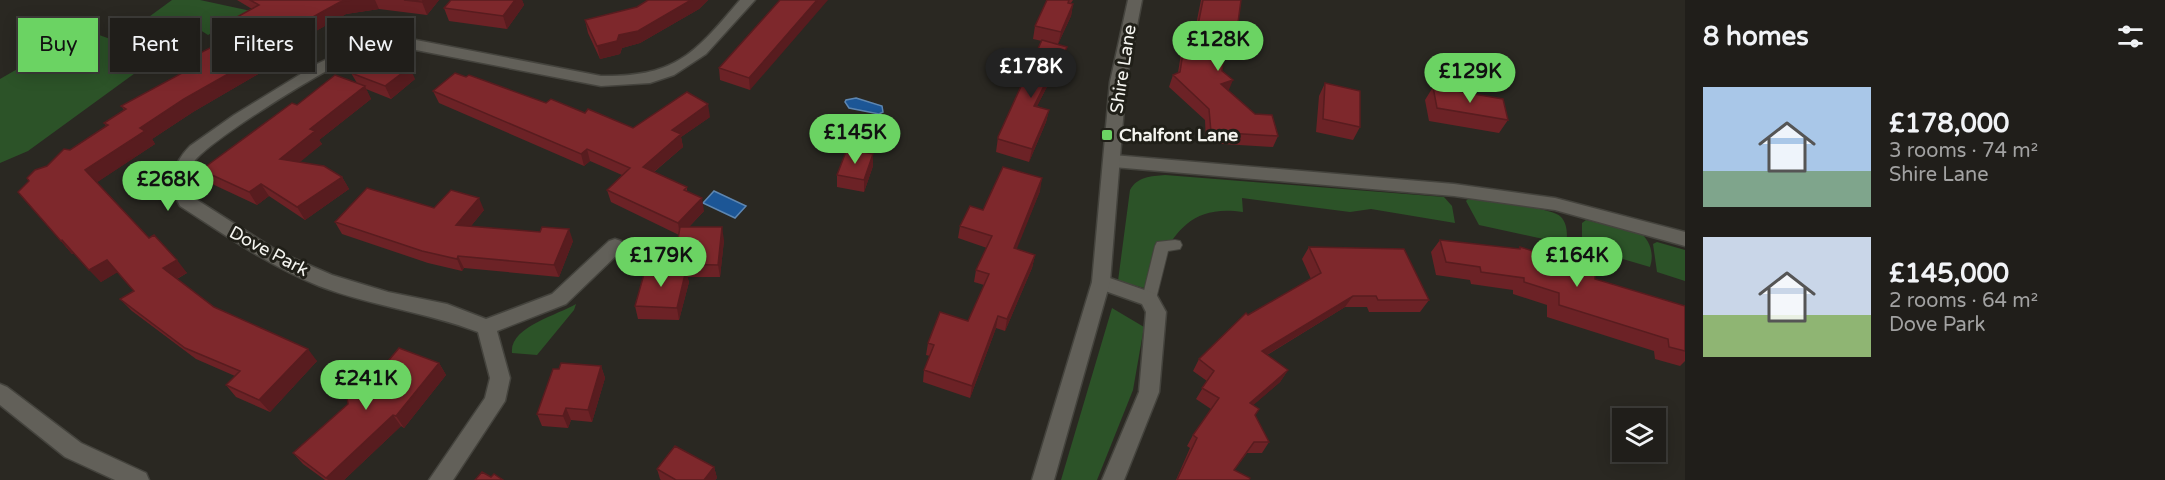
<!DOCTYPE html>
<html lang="en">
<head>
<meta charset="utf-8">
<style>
	:root { --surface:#201e1a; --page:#2d2b27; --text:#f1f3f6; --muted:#a2a2a2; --line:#3d3c39; --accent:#6bd363 }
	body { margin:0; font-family:"Varela Round",sans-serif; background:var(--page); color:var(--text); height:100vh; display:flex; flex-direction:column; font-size:22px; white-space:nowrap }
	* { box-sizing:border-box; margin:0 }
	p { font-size:20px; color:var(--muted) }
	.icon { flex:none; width:33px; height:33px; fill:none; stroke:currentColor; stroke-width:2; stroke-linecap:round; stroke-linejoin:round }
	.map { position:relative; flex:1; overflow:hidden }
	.sheet { display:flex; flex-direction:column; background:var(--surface); width:480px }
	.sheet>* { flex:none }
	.banner { position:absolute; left:18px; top:18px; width:570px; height:54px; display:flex; gap:12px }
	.tools { position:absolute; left:1612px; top:408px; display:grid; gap:12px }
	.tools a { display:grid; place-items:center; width:54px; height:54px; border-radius:0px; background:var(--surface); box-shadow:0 3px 15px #0003,0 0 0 2px var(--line); font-size:30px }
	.price { position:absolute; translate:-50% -51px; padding:0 14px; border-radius:21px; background:var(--accent); color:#111; font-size:20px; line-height:39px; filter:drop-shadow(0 2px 3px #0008) }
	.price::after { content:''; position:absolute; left:50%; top:36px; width:18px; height:14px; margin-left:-9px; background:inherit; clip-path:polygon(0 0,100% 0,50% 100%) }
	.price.current { background:#222; color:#fff }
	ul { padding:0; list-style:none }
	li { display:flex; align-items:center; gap:18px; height:150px; padding:0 18px }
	li span { display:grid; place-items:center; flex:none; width:168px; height:120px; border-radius:0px; color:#555 }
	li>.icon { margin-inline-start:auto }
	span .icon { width:72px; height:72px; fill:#fffc; stroke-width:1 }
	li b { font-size:26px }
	h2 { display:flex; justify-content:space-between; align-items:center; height:72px; padding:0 18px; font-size:26px }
	.tag { padding:0 21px; border-radius:0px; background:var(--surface); box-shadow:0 3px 15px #0003,0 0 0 2px var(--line); font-size:21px; line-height:54px }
	.tag.current { background:var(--accent); color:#111 }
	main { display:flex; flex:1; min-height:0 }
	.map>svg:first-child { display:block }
	.green { fill:#2c5328 }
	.water { fill:#1c5696; stroke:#5d86b1; stroke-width:1.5 }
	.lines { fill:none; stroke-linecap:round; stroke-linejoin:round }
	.service-casing { stroke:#44433d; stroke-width:2 }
	.minor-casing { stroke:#44433d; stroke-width:3 }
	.tertiary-casing { stroke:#44433d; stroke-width:3 }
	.service { fill:#626059; fill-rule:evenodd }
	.minor { fill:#626059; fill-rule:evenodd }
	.tertiary { fill:#626059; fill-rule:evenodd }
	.wall { fill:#6c2226 }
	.shaded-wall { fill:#581c1f }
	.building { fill:#7e282c; stroke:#581c1f; stroke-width:1.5 }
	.poi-dot { fill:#6bd363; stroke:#201f18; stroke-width:2 }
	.labels { text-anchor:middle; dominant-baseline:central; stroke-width:6; stroke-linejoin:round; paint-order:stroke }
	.street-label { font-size:18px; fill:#f5f5f0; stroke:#201f18 }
	.poi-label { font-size:18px; font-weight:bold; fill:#f5f5f0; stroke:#201f18; text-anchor:start }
</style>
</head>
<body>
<main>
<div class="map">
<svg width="1685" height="480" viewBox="0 0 1685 480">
	<rect width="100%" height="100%" fill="#2a2822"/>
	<path class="green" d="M172,0H200L251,11L208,35L197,28L28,151L0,163V79L85,30L116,41Z
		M1165,175L1444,197L1452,206L1455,223L1371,209L1350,212L1242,198L1243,212C1181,203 1171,244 1144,288L1118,281L1130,190C1137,177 1151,176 1165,175Z
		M1468,199C1484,201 1552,207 1561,217C1567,223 1568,235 1566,244L1479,225L1466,201Z
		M1586,220L1642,234C1651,243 1654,255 1650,267L1582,247V223Z
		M1657,242L1685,250V281L1657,272L1653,244Z
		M576,304L574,310L537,355L512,353C509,327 558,315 576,304Z
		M1112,308L1144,327L1133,390L1097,480H1061Z"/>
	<path class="water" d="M856,98L882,106L883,112L879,114L849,108L845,102L846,100Z
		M714,191L746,206L735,218L703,203Z"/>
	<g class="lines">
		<g class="service-casing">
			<path id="service" d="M1175,240L1180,241L1182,245L1180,249L1168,251L1156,299L1154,303H1144L1142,299L1155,246L1157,242Z"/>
		</g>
		<g class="minor-casing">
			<path id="minor" d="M740,0H755L706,54L674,75L650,83L601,86L416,50C399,49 378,48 361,54C335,62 206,142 193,163C187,174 190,187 194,198L279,252L332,275L388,292L447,304L486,319L552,294L609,241L615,239L621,241L624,246L621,251L566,304L497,331L510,378L505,401L453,480H429L485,398L490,378L478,332C426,312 371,306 319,286C269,266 225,235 180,206C167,184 173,163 190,146L234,115L317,64L352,47L372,42L416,40L601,76C676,77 694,54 740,0Z
				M1113,155L1454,184L1555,198L1685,232V246L1555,210L1454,196L1113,167L1107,165L1105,161L1107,157Z
				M1101,275L1156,294L1166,312L1159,392L1124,480H1102L1139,392L1146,312L1142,304L1094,287L1092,282L1094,277Z
				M0,384L7,387L81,443L146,473L149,480H115L65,457L0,405Z"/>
		</g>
		<g class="tertiary-casing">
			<path id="tertiary" d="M1128,0H1142L1126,82L1110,282L1054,480H1032L1092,282L1110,82Z"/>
		</g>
		<use href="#service" class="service"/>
		<use href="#minor" class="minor"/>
		<use href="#tertiary" class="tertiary"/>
	</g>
	<path class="wall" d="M237,0H439L427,15L379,9L346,14L261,62L265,70L193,112L152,139L155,144L97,182L149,238L187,273L177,279L214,307L317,361L270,412L236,397L226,385L235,376L196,359L132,311L120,299L134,291L117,272L101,282L74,253L72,254L61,241L47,166L70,150L106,126L104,123L124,110L121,106L193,67L188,59L223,41L215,29L252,9Z
		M451,0H522L524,5L507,29L449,21L444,8Z
		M648,0H708L699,9L640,43L622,48L620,54L600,59L588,33L585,20L637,7Z
		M780,0L750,90L720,80L719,68Z
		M1047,0H1073L1071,3L1073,4L1071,16L1058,44L1064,59L1056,78L1052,77L1037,106L1049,110L1046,122L1029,162L996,152L998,137L1042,41L1033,39L1035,26Z
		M1201,0H1241L1237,30L1232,41L1226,40L1222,71L1228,90L1278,136L1273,147L1206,143L1205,120L1169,87L1173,75L1178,73L1183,40L1187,28L1195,30Z
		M351,73L415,79L391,99L366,89L371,99L319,140L322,144L299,162L342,177L349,189L305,220L269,196L257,205L210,183L201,170L297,105L357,83Z
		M466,77L546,103L585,113L633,128L710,117L681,137L683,147L654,172L687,187V191L704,211L689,227L724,240L720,277H687L689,282L679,320L638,319L635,306L675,269L674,264L679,235L611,202L607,190L622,175L590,161L584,166L439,103L433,91Z
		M1325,83L1360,127L1353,140L1316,132L1319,96Z
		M1433,87L1508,120L1499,133L1429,121L1425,100Z
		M873,166L864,192L837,187V175Z
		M1040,191L1016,249L1035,255L1032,268L1005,331L996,328L970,398L923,382L924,370L930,356L926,355L928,343L968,321L984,285L974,282L976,270L987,248L958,238L960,226L983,210Z
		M434,208L484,210L471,226L573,241L559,277L464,268L462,271L428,263L342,234L335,222Z
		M1440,240L1519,249L1520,247L1595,279L1685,306V361L1680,366L1655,359L1654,351L1547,317V305L1513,294V290L1471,284L1470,280L1436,275L1431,252Z
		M1309,247L1429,300L1420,312H1369L1367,307H1345L1267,355L1288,370L1280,382L1253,405L1255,415L1269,442L1262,453H1247L1234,470L1249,480H1176L1190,448L1187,446L1193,435L1211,409L1196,399L1207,381L1193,371L1199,359L1248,315L1311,279L1302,259Z
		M439,363L446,375L404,428L401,426L344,480H325L303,464L293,453L348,404L368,385Z
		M601,366L605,378L592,422L571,420L568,428L542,426L537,414L559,369Z
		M714,467L717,478L715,480H661L660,479L657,469Z"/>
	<path class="shaded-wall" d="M351,0H375L379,9L346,14L261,62L265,70L193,112L152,139L155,144L96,183L85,170L140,128L249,52L340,2Z
		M424,0H439L427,15L422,2Z
		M515,0H522L524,5L507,29L503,16Z
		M691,0H708L699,9L640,43L622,48L620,54L600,59L597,46Z
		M817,0H828L750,90L749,78Z
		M1073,4L1071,16L1058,44L1061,32Z
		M1067,47L1064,59L1056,78L1058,65Z
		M1055,64L1052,77L1031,118L1034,106Z
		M410,67L415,79L391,99L385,86Z
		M1233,80L1228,92L1221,84Z
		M365,86L371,99L319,140L322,144L288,172L280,159L310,129Z
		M708,104L710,117L681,137L683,147L645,179L643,167L672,130Z
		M1049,110L1046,122L1029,162L1032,149Z
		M587,149L590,161L584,166L581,154Z
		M873,154V166L864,192V180Z
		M342,177L349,189L305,220L297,207Z
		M1042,178L1040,191L1012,261L1014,248Z
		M261,184L269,196L257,205L249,192Z
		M479,198L484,210L462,237L456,225Z
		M702,198L704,211L680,236L678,223Z
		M722,227L724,240L720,277L718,265Z
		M569,229L573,241L559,277L554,265Z
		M62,240L74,253L72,254L61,241Z
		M1035,255L1032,268L1005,331L1007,319Z
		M458,256L464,268L462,271L457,259Z
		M107,260L118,272L101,282L89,270Z
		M177,260L187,273L174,280L163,268Z
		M686,270L689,282L679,320L677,308Z
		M1353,296L1345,307L1255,362L1262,351Z
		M998,316L996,328L970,398L972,386Z
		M308,349L317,361L270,412L259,400Z
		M439,363L446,375L404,428L396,416Z
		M601,366L605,378L592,422L588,410Z
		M1288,370L1280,382L1243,414L1250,403Z
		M566,408L571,420L568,428L563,416Z
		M393,415L401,426L344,480H328L326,478Z
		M714,467L717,478L715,480H704Z"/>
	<path class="building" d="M250,0H351L340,2L249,52L258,57L184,99L140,128L145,131L85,170L149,238L154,235L177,260L163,268L214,307L308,349L259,400L226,385L240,371L185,348L120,299L134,291L107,260L89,270L62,240L61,241L18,192L29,181L27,178L35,170L47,166L64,149L70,150L108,125L104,123L126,109L121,106L197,65L188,59L230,38L215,29L259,5Z
		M404,0H424L422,2Z
		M451,0H515L503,16L444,8Z
		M648,0H691L638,31L619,35L617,41L597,46L585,20L637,7Z
		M780,0H817L749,78L719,68Z
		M1047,0H1069L1068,3L1073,4L1061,32L1035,26Z
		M1203,0H1241L1237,30L1227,28L1222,71L1233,80L1221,84L1255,114L1272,115L1278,136L1211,132L1209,109L1173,75L1180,72L1187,28L1197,30Z
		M1042,40L1067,47L1058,65L1055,64L1034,106L1049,110L1032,149L998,139V137Z
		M376,54L410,67L385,86L351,73Z
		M455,73L466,77L469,75L546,103L551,99L585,113L588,109L633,128L687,92L708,104L672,130L681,134L643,167L687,187L684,190L702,198L678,223L607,190L630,168L587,149L581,154L433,91Z
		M335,75L365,86L310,129L315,131L280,159L324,166L342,177L297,207L261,184L249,192L201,170L292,103L297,105Z
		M1325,83L1360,91V127L1323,119Z
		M1433,87L1503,99L1508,120L1437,108Z
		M847,149L873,154L864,180L837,175Z
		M1003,167L1042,178L1014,248L1035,255L1007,319L998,316L972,386L924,370L934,345L928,343L940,312L968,321L989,274L976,270L992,236L960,226L970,206L983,210Z
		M367,188L434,208L451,190L479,198L456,225L540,232L542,227L569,229L554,265L458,256L457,259L422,251L335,222Z
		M680,227H722L718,265L674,264Z
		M1440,240L1520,249V247L1595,270V279L1685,306V351L1669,347L1668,339L1559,305V293L1524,282V278L1481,272L1480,267L1446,262Z
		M1309,247L1404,249L1429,300H1378L1376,296H1353L1262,351L1288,370L1250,403L1259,409L1255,415L1269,442H1254L1234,470L1250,478L1249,480H1177L1197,438L1193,435L1219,398L1202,388L1214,371L1199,359L1246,313L1248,315L1321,273Z
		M646,267L686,270L677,308L635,306Z
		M399,348L439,363L396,416L393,415L326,478L293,453L348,404L346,391L351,384L359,381L368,385Z
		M561,363L601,366L588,410L566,408L563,416L537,414L553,369H559Z
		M675,446L714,467L704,480H676L657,469Z
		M482,472L491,477L494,474L503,480H475Z"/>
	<rect class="poi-dot" x="1101" y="129" width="12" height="12" rx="3"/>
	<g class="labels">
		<g class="street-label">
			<text transform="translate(1123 69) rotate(-81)">Shire Lane</text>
			<text transform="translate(269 251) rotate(28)">Dove Park</text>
		</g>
		<g class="poi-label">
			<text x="1119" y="135">Chalfont Lane</text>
		</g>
	</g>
</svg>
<div class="tools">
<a><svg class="icon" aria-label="layers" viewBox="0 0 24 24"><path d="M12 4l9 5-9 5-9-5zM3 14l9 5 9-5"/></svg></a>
</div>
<b class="price" style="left:1218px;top:72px">£128K</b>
<b class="price current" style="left:1031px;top:99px">£178K</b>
<b class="price" style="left:1470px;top:104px">£129K</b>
<b class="price" style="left:855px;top:165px">£145K</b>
<b class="price" style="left:168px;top:212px">£268K</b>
<b class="price" style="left:661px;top:288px">£179K</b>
<b class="price" style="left:1577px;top:288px">£164K</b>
<b class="price" style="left:366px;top:411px">£241K</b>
<div class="banner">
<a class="tag current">Buy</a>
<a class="tag">Rent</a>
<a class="tag">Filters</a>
<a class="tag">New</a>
</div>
</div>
<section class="sheet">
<h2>8 homes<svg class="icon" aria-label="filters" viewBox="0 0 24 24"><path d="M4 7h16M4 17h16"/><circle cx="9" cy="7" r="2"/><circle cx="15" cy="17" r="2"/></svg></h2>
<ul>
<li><span style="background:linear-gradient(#a9c7e8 70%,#7fa58c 0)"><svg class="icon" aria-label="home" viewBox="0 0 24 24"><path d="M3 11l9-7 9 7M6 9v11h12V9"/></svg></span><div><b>£178,000</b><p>3 rooms · 74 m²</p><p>Shire Lane</p></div></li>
<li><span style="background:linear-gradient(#c9d6e8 65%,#8fb573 0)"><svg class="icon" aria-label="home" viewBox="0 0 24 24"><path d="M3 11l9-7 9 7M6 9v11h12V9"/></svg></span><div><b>£145,000</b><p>2 rooms · 64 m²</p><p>Dove Park</p></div></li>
</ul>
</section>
</main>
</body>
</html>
